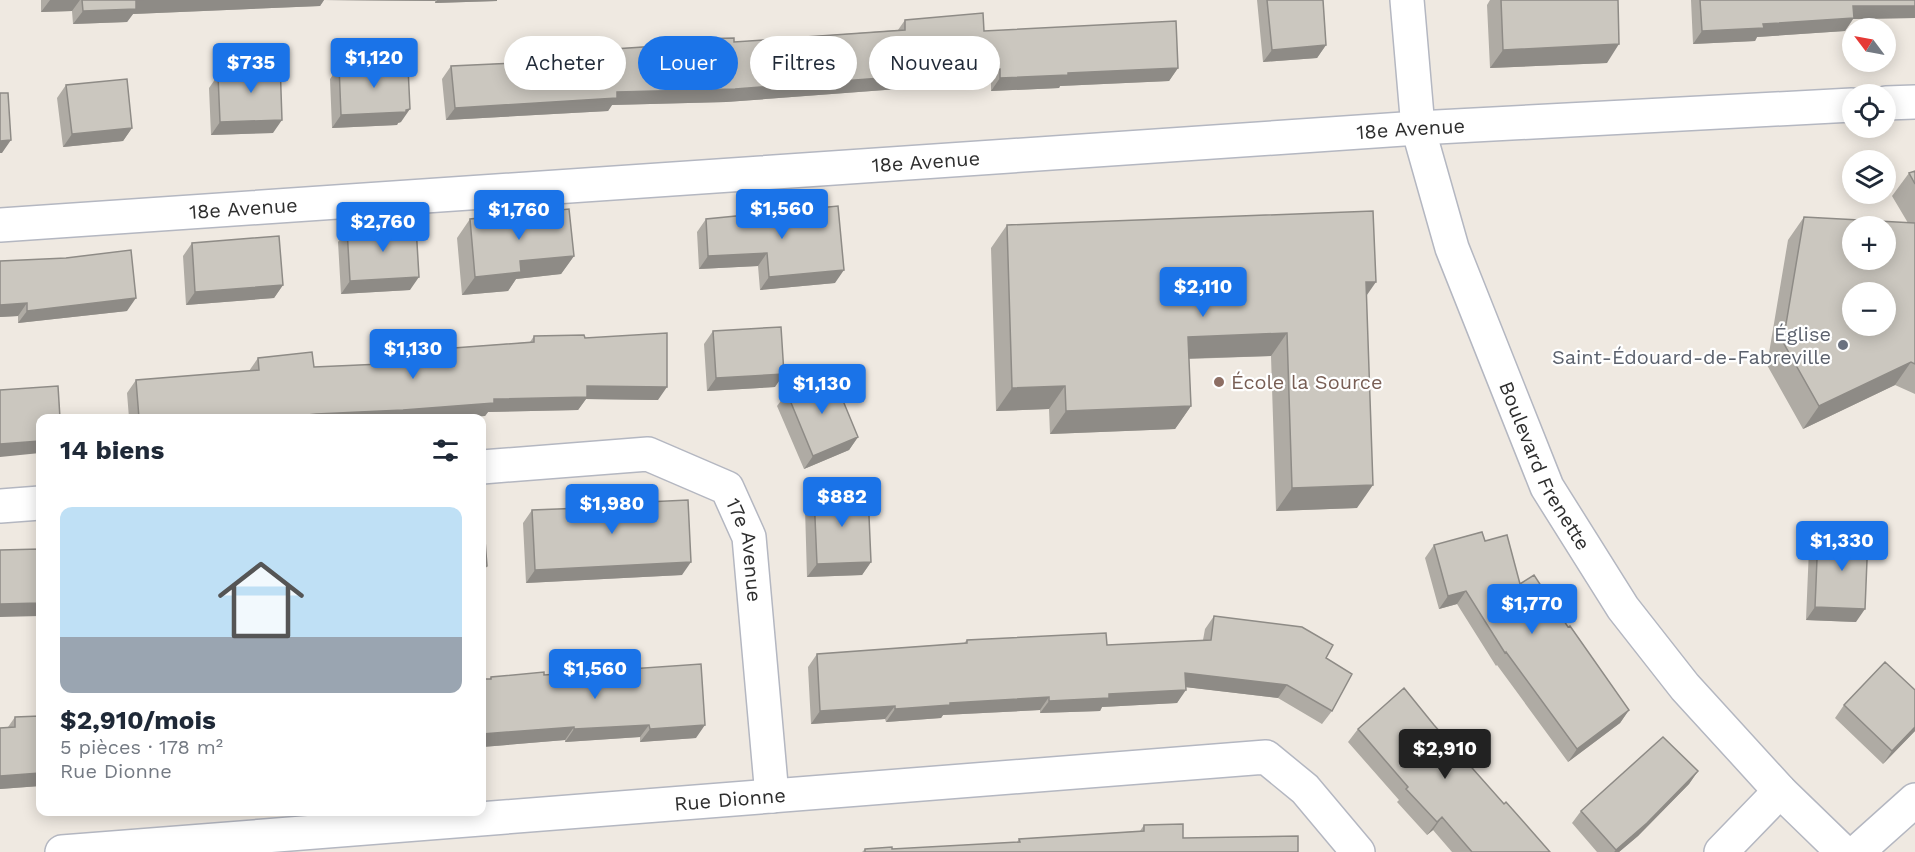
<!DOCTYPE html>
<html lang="fr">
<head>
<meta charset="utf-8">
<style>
	:root { --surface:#fff; --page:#f6f6f7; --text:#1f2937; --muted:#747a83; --line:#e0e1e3; --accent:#1a73e8 }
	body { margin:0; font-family:"Work Sans",sans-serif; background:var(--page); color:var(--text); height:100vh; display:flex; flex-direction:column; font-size:22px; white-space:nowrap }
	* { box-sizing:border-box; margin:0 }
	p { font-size:20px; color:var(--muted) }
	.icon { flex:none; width:33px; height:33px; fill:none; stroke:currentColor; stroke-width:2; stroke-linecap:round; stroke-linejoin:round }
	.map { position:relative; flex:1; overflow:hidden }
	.sheet { position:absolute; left:36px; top:414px; width:450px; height:402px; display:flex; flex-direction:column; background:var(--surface); border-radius:12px; box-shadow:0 3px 15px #0003 }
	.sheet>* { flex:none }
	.top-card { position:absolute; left:504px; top:36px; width:570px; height:54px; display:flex; gap:12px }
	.needle { width:39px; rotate:302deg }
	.tools { position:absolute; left:1842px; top:18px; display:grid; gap:12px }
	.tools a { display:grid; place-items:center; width:54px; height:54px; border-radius:50%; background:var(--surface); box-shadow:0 3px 15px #0003; font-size:30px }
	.price { position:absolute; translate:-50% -51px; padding:0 14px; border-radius:6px; background:var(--accent); color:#fff; font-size:20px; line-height:39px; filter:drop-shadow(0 2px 3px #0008) }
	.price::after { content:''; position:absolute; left:50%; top:36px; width:18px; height:14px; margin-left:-9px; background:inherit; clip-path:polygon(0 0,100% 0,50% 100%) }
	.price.current { background:#222; color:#fff }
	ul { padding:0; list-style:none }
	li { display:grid; align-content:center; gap:12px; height:318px; padding:0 24px }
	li+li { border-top:2px solid var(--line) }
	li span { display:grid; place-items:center; height:186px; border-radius:12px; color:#555 }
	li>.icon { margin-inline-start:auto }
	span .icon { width:108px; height:108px; fill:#fffc; stroke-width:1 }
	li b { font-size:26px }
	h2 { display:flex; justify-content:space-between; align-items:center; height:72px; padding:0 24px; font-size:26px }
	.tag { padding:0 21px; border-radius:27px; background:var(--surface); box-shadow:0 3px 15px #0003; font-size:21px; line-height:54px }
	.tag.current { background:var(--accent); color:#fff }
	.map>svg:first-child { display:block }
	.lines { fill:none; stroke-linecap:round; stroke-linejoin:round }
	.minor-casing { stroke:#b4b7c1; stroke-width:36 }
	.minor { stroke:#fff; stroke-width:33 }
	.wall { fill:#afaba4 }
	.shaded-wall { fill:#8e8b86 }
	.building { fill:#cbc7bf; stroke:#8e8b86; stroke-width:1.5; fill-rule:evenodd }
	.worship-dot { fill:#6b7280; stroke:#fff; stroke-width:2 }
	.education-dot { fill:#8d6e63; stroke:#fff; stroke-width:2 }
	.labels { text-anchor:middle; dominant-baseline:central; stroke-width:4.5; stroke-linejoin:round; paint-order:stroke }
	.street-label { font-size:20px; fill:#2e2e2e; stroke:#fff }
	.worship-label { font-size:20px; fill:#5b616d; stroke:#fff; text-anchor:end }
	.education-label { font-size:20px; fill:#785e54; stroke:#fff; text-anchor:start }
</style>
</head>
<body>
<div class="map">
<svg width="1915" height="852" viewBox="0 0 1915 852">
	<rect width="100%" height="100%" fill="#efe9e1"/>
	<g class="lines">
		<g class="minor-casing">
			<g id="minor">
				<path id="s1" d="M1407,0L1418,128L1452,248L1547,487L1623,608L1685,687L1780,791L1843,852"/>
				<path d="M1886,103L1915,102"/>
				<path id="s2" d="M0,225L1418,128L1852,105"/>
				<path id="s3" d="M482,467L648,454L727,488L749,537L772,796"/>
				<path d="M0,506L40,503"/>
				<path id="s4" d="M62,852L1266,757L1305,789L1358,852"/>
				<path d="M1721,852L1780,791"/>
				<path d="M1857,852L1915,800"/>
			</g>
		</g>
		<use href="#minor" class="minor"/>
	</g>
	<path class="wall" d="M41,0H497V1L435,3V1L324,0L320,6L133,14L127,22L73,24L72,11L41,12Z
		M1257,0H1323L1326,45L1317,58L1263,62Z
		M1490,0H1618L1607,63L1490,68L1487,5Z
		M1691,0H1915V18L1853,19L1845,31L1757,37L1755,41L1693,44Z
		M905,20L984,31L1178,68L1169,81L1060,86L1059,88L991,91V82L726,102L612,105L608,111L446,120L442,79L451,66L533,62L539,54L653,46L658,40L734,42L898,30Z
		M243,63L273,133L211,135L209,88L218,75L236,74Z
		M339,66L401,122L398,123L397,125L332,128L330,79Z
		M66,85L132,128L123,141L63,147L57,98Z
		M1915,171V394L1895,385L1803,429L1767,365L1788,240L1804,217L1908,223L1892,196L1909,173Z
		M470,219L574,256L561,274L516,279L508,291L462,295L457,238Z
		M706,219L835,283L760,290L758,266L699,269L697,232Z
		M1007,225L1367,295L1357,508L1276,511L1271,356L1189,359L1191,406L1175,429L1050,434L1049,409L996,411L991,248Z
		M347,229L410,290L341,294L338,242Z
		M192,243L283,285L274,298L186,305L183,256Z
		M0,261L127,311L18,323V316L0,317Z
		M713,331L775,387L707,391L704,344Z
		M534,336L585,338L658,400L586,399L578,410L488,412L485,416L452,418H129L127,393L136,380L249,371L258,358L314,367L418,362L427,350L530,342Z
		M787,393L858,437L849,450L804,469L777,406Z
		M814,495L871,562L862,575L807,577L805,508Z
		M583,505L682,575L526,583L523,523L532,510L580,508Z
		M1818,535L1856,622L1806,620L1809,548Z
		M1485,541L1520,584L1568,627L1629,710L1620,723L1568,762L1497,665L1496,666L1457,604L1439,609L1425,558L1434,545Z
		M1214,616L1326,658L1332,711L1322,724L1278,698L1186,687L1177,703L1102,707L1100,711L1040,713V710L943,715L941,718L886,722L885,719L811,724L808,667L817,654L964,643L967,640L1107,645L1203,640L1205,629Z
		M544,675L696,738L640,742V737L565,742V740L482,747V679H490L491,677Z
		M1915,690V731L1883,764L1835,718L1844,705Z
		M40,716V786L0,789V728L8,727L15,717Z
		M1434,725L1504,804L1550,852H1452L1433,830L1427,835L1397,802L1399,800L1348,742L1358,729Z
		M1698,771L1689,784L1638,836L1619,852H1597L1572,823L1581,811Z
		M1144,825L1183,838L1298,852H862L865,849H892L1017,842L1019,839L1140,831Z"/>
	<path class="shaded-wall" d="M50,0H80L72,11L41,12Z
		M136,0H436L435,1L324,0L320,6L133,14L127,22L73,24L83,11Z
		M437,0H497V1L435,3Z
		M1853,6H1915V18L1853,19L1845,31L1757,37L1755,41L1693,44L1702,31L1763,24Z
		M1619,44L1607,63L1490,68L1503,50Z
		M1326,45L1317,58L1263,62L1272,50Z
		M1178,68L1169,81L1060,86L1059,88L991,91L1000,78L1068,73Z
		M1000,69L991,82L726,102L612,105L608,111L446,120L455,108L617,92Z
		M410,109L401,122L398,123L397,125L332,128L341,115Z
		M282,120L273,133L211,135L220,122Z
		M132,128L123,141L63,147L72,134Z
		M11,140L2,153H0V141Z
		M767,253L758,266L699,269L708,256Z
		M574,256L561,274L516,279L508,291L462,295L475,277L520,261Z
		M844,270L835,283L760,290L769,277Z
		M419,277L410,290L341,294L350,281Z
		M1366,282H1376L1360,305Z
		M283,285L274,298L186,305L195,292Z
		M136,298L127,311L18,323L27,311Z
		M27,303L18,316L0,317V305Z
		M1287,333L1271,356L1172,359L1188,337Z
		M1911,362L1895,385L1803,429L1819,406Z
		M784,374L775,387L707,391L716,378Z
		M587,386L667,387L658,400L586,399L578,410L488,412L485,416L452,418H281L316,414L494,399Z
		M1065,386L1049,409L996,411L1012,388Z
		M1191,406L1175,429L1050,434L1066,411Z
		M858,437L849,450L804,469L813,456Z
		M40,441V453L0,457V444Z
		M1373,485L1357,508L1276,511L1292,488Z
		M691,562L682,575L526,583L535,570Z
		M871,562L862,575L807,577L817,564Z
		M487,566L482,575V567Z
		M1466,591L1457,604L1439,609L1448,596Z
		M40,603V616L0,617V604Z
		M1815,607L1865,609L1856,622L1806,620Z
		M1185,673L1287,685L1278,698L1176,686Z
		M1186,690L1177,703L1102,707L1100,711L1040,713L1049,701L1109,694Z
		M1049,697L1040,710L943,715L941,718L886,722L895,709L950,703Z
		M895,706L885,719L811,724L820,711Z
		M1629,710L1620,723L1568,762L1577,749Z
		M649,725L640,737L565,742L574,729Z
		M705,725L696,738L640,742L650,729Z
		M574,727L565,740L482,747V734Z
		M1915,727V731L1883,764L1892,751Z
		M1698,771L1689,784L1638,836L1619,852H1614Z
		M40,773V786L0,789V776Z
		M1442,817L1433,830L1427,835L1437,822Z"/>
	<path class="building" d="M82,0H144H136V9L83,11Z
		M1267,0H1323L1326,45L1272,50Z
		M1501,0H1618L1619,44L1503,50Z
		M1700,0H1915V6H1853L1854,18L1763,24L1764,28L1702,31Z
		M983,13L984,31L1176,21L1178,68L1068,73V75L1000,78V69L735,89L617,92V98L455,108L451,66L539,62V54L658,46V40L734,38V42L905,30V20Z
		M280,62L282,120L220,122L218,75L243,74V63Z
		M403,63L404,68L408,67L410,109L406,110V112L341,115L339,66Z
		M127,79L132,128L72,134L66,85Z
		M0,93H8L11,140L0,141Z
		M1915,171V184L1909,173Z
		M838,206L844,270L769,277L767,253L708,256L706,219Z
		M569,209L574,256L520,261L521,272L475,277L470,219Z
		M1373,211L1376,282H1366L1373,485L1292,488L1287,333L1188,337L1191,406L1066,411L1065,386L1012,388L1007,225Z
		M1804,217L1915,223V364L1911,362L1819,406L1783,342ZM1852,226H1886V260H1852ZM1852,292H1886V326H1852Z
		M416,226L419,277L350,281L347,229Z
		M279,236L283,285L195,292L192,243Z
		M131,250L136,298L27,311V303L0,305V261L66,258Z
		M781,327L784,374L716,378L713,331Z
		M667,333V387L587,386V397L494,399V403L403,410L316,414L281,418H139L136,380L259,370L258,358L312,352L314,367L427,362V350L534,342V336L584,335L585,338Z
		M832,374L858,437L813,456L787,393Z
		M58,386L60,418H40V441L0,444V390Z
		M868,493L871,562L817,564L814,495Z
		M688,500L691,562L535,570L532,510L583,508V505Z
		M482,514H483L487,566L482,567Z
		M1482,532L1485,541L1507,535L1520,584L1534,575L1568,627L1570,626L1629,710L1577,749L1506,652L1505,653L1466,591L1448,596L1434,545Z
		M1818,535L1868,536L1865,609L1815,607Z
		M40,549V603L0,604V550Z
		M1214,616L1302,627L1333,645L1326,658L1352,674L1332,711L1287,685L1185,673L1186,690L1109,694V698L1049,701V697L950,703V705L895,709V706L820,711L817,654L967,643V640L1106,633L1107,645L1211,640Z
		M1885,662L1915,690V727L1892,751L1844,705Z
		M701,664L705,725L650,729L649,725L574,729V727L482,734V679H491V677L544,672V675Z
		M1404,688L1434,725L1504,804L1506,802L1550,852H1472L1442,817L1437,822L1406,789L1408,787L1358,729Z
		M40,716V773L0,776V728L15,727V717Z
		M1663,737L1698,771L1647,823L1616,850L1581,811Z
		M1183,824V838L1298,836V852H865V849L892,847V849L1020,842L1019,839L1144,831V825Z"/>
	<circle class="worship-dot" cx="1843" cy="345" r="6"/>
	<circle class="education-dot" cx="1219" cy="382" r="6"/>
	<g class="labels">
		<g class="street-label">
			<text stroke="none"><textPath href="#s2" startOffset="1414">18e Avenue</textPath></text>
			<text stroke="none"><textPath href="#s2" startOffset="928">18e Avenue</textPath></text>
			<text stroke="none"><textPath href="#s2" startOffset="244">18e Avenue</textPath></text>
			<text stroke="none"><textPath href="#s1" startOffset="490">Boulevard Frenette</textPath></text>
			<text stroke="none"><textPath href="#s3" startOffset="318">17e Avenue</textPath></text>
			<text stroke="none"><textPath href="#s4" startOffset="670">Rue Dionne</textPath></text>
		</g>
		<g class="worship-label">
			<text x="1831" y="334">Église<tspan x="1831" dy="23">Saint-Édouard-de-Fabreville</tspan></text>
		</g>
		<g class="education-label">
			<text x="1231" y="382">École la Source</text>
		</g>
	</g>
</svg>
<div class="tools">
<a><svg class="needle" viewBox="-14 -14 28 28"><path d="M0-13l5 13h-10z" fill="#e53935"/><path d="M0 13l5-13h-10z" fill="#747a83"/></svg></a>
<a><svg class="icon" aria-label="locate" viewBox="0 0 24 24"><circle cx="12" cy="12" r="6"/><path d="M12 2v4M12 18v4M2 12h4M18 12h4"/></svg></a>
<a><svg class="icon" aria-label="layers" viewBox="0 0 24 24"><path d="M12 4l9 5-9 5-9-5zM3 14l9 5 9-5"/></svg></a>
<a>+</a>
<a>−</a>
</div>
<b class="price" style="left:374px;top:89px">$1,120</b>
<b class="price" style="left:251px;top:94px">$735</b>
<b class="price" style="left:782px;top:240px">$1,560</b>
<b class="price" style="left:519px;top:241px">$1,760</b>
<b class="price" style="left:383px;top:253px">$2,760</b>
<b class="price" style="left:1203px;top:318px">$2,110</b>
<b class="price" style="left:413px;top:380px">$1,130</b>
<b class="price" style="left:822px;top:415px">$1,130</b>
<b class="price" style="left:842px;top:528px">$882</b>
<b class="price" style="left:612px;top:535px">$1,980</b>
<b class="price" style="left:1842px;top:572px">$1,330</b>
<b class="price" style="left:1532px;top:635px">$1,770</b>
<b class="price" style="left:595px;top:700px">$1,560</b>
<b class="price current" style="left:1445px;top:780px">$2,910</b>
<div class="top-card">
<a class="tag">Acheter</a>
<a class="tag current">Louer</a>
<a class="tag">Filtres</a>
<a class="tag">Nouveau</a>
</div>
<section class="sheet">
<h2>14 biens<svg class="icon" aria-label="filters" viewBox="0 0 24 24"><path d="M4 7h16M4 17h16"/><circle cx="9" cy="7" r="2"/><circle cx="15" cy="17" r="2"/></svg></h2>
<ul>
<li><span style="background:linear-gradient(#bfe0f5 70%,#9aa5b1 0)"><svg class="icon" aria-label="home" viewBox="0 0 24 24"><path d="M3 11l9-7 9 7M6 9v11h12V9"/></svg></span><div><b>$2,910/mois</b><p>5 pièces · 178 m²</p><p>Rue Dionne</p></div></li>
</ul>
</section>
</div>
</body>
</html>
